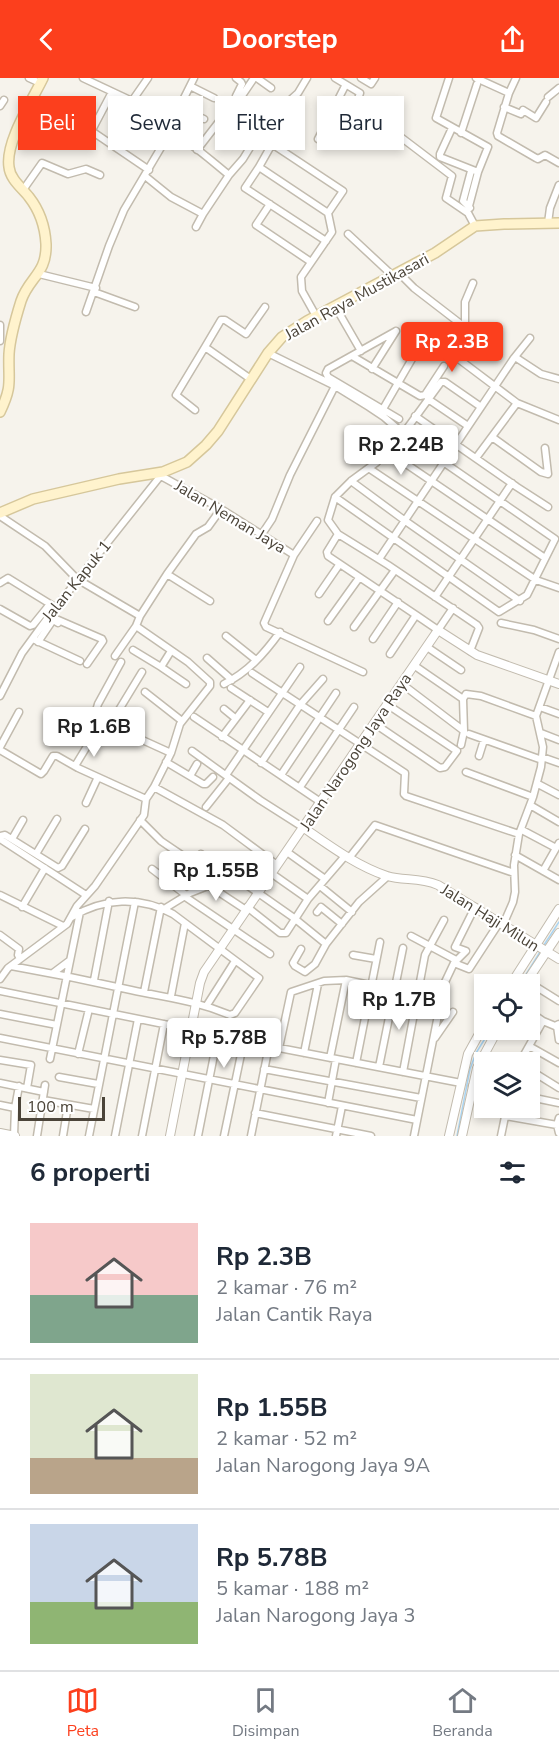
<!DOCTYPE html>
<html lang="id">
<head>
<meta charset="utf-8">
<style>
	:root { --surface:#fff; --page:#f6f6f7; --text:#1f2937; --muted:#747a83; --line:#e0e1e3; --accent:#fc3f1d }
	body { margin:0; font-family:"Nunito Sans",sans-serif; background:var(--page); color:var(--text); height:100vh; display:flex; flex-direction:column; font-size:22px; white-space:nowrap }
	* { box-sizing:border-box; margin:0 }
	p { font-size:20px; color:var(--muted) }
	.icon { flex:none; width:33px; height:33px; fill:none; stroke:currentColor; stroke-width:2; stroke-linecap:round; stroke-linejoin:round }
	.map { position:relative; height:1058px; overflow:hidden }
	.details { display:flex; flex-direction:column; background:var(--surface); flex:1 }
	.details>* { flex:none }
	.top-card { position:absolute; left:18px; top:18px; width:524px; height:54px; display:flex; gap:12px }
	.buttons { position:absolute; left:474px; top:896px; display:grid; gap:12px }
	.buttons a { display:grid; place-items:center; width:66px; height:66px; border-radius:0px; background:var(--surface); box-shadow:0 3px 9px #0003; font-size:30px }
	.scale { position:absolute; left:18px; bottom:15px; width:87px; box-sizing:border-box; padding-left:6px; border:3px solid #4b4439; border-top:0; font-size:16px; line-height:21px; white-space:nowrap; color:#4b4439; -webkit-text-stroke:4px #fff; paint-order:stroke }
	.price { position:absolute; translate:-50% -51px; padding:0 14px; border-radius:6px; background:#fff; color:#222; font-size:20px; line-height:39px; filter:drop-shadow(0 2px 3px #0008) }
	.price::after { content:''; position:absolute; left:50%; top:36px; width:18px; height:14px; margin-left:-9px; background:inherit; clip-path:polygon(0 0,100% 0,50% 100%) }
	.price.current { background:var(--accent); color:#fff }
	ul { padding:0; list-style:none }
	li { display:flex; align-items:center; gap:18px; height:150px; padding:0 30px }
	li+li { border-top:2px solid var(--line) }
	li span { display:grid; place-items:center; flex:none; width:168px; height:120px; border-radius:0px; color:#555 }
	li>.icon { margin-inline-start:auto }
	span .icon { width:72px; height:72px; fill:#fffc; stroke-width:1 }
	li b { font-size:26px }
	h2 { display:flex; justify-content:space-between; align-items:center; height:72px; padding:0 30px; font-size:26px }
	.tag { padding:0 21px; border-radius:0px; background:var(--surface); box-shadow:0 3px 9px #0003; font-size:21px; line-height:54px }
	.tag.current { background:var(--accent); color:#fff }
	header { display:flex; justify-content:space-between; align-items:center; height:78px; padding:0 30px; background:var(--accent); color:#fff; font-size:27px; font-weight:700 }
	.dock { display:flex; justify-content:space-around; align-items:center; height:84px; border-top:2px solid var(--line); background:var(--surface); font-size:16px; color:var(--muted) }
	.dock a { display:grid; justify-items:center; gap:3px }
	.dock .current { color:var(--accent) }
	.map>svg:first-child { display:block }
	.green { fill:#d2eab5 }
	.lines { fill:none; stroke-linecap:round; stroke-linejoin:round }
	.stream { stroke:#a9d4f2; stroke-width:1.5 }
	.minor-casing { stroke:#c2bbae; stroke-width:9 }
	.tertiary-casing { stroke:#c2bbae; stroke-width:10 }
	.secondary-casing { stroke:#d6c79b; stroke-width:12 }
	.minor { stroke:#fff; stroke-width:6 }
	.tertiary { stroke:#fff; stroke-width:8 }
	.secondary { stroke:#fff3cd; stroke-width:9 }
	.labels { text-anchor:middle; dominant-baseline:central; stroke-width:4.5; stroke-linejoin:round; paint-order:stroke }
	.street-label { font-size:16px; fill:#4b4439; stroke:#fff }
</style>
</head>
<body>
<header><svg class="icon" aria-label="back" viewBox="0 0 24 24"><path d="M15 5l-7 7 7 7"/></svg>Doorstep<svg class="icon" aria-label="share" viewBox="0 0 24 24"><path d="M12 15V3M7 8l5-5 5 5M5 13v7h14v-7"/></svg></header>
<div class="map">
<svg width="559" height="1058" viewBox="0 0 559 1058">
	<rect width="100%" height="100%" fill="#f6f3ec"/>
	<path class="green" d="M261,783L271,790L257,809L242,798Z"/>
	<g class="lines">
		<path class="stream" d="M544,867L559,844
			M520,906L540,874
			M457,1058L470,991L476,975L491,951"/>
		<g class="minor-casing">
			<path id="minor" d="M29,0L40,5
				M83,0L132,23L148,0
				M194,0L179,30L204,41
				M236,0L241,4L242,6L236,18
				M257,0L271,10
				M335,0L360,15L356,27L373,38L452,98L446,120L468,135L475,148
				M361,0L371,6L375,0
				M449,0L436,40L488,69L478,94L469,128
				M476,0L509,15
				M516,0L509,15L497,55L498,58L536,80L538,81L545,77L559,85
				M190,8L214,20
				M112,14L92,52L93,54L149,92
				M548,19L559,10
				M133,23C144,30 141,34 137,45L165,63
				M237,25L264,40H270L298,15L307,0
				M0,28L4,22
				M504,29L521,36L523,32L536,40L546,24
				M325,46L343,52L356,27
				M452,50L440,76V79L478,94
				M461,55L477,6
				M318,61L345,8
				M197,72L231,28L237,25L254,0
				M259,89L245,110L326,163
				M145,98L171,119L203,136L229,97L243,81L268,40
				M23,112L42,85L68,96L86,91L100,97
				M270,126L256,147L311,184
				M470,130L463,123L471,93
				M548,145L550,130L559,107
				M196,149L203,136
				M348,156L392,197
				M398,194L414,210L462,247L465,245V224L473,205
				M39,196L96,210
				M94,214L135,229
				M335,228L361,273
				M86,234L109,168L124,132L169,56C183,56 217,88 229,97
				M316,238L302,213L301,199L332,154L328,135L259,89L272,66L343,113L328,135
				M464,246L457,269L460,282L517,325L559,342
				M0,247V263
				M396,253L328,291L326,295L328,299L399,341
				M205,269L221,242H225L246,256L265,229
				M268,275L335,308L369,329L384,339L407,359L555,461L527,517L499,534L335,419
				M352,278L420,318L425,317L444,288
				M515,279L541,296L559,301
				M372,291L396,253
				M428,321L468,348
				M383,331L427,255
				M195,332L176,317L205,269L252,302
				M415,338L517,409L548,429
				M492,359L541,394L548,396L545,370
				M387,373L545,480
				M476,380L517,325
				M370,391L536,502L559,510
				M161,398L221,431L294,477L264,545L266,549L363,594
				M351,403L404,442L520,523
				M0,438L45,468L77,501L140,538
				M262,456L272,441L290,397L335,308
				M338,456L327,474L328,478L416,537
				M294,477L317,443
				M379,481L514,280L530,260
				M167,496L210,523
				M0,505L8,500L55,529
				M319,516L339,487
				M435,519L512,405
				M0,531L30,548L33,547L50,526
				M49,538L102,561L103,563L87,586
				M328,543L359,500
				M501,545L534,552L559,561
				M354,549L395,492
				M226,558L256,582
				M373,561L398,524
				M35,562L80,583
				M38,564L53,542L58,545
				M427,569L461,592
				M133,572L161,589
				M171,573L161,589L186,606
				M470,573L479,550L477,547L388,487L338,456L328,442L335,419L351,403L377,384L403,356L441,304H445L481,329
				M390,576L416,537L438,552L453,530
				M115,578L136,548
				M207,580L232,602
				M121,584L98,626L95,636L138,660L171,675
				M415,588L463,621
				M252,595L405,695L404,716L406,718L519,756
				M224,606C248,594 264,576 280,554
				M402,606L464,653L461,667
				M231,610L268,634
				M145,614L182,643
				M0,618L22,575L49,538L162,396
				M540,629L559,636
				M224,631L235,640
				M194,639L322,725
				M111,645L142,594
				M375,646L440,690L445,689L457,673L388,627
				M464,653L463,621L466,616L481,618L536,638
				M541,655L559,662
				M469,656L542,682
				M222,659L250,622
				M0,669L19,634
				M0,672L41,696L44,693L53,678H57L78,690L146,721L154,709L223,747L277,787
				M192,673L260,722L304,750
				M479,678L484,662
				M542,679L559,685
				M166,684L203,706H206L213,699
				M261,685L300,627L323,601
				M75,688L92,660
				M466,694L533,719
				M226,697L300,589
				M281,697L336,615
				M190,698L197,686
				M538,706L559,717
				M154,709L171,675L180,646L210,608V604L188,584L136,548L140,538L167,496L196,456L208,449L221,431
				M300,709L354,629
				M86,725L98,699
				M530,727L559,744
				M206,729L229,700
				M140,742L161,763L195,786
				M522,752L556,770
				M0,758L5,757L58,790L62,788L85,751
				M0,761L86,817
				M12,761L23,742
				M287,774L325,801
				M36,776L57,741
				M515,777L559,802
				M349,780L375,747L514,795
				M152,791L186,817
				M543,793L559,765
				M271,795L308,821
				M187,797L201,776L230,798
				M234,798L294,840L326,866
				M208,807L246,832
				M320,808L352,834
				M0,817L63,848
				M184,818L270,876
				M22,829L45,790
				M247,829L280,855H286L308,821L345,778
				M164,831L190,815L238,796L258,774
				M317,834L321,829L342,846
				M503,847L513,824L515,814L514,787L519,756L533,719L541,689L543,669L536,638L559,574
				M0,857L19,871L18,877L20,881
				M411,858L456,882
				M301,871L293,885L295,888L305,894L315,886L326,866L359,824L388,798
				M353,877L376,881
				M454,885L469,891L499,845
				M11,888C51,895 91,903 131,912C167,920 194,922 230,937L235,935L259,900L173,836C140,818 103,820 72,839
				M53,895L69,883
				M0,901L8,890L67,846L77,828L95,808L144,737L146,721
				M94,902L109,823
				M527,903L559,923
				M0,913L218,957L198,1058
				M144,914L161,829
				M171,918L185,845
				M437,921L454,885L466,873L455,869L475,829
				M207,927L235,883
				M0,936L57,947
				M543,943L555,948L559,946
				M557,948L559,962
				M0,960L417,1042
				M435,960L453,934
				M529,968L559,985
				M279,970L291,914L324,903L346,902L437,921
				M304,975L318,906
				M78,976L89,931
				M330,980L346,902
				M50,981L80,834
				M0,982L31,987L27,1010
				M520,984L543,943L530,934
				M356,985L380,864
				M379,989L403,870
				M264,991L421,1020
				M530,992L559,1010
				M403,994L425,877L444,842
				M59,999L98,1006
				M0,1005L44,1014
				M472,1008L484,1011
				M530,1019L559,1025
				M43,1022L94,1031
				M328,1025L336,981
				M0,1027L15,1030
				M255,1035L371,1058
				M506,1038L557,1047
				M559,1040L557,1047L559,1055
				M14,1058L15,1030L19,1008
				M37,1058L45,1007
				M63,1058L68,1027
				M89,1058L135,824
				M115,1058L138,941
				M142,1058L164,946
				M224,1058L244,962
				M251,1058L269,968L461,1005
				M336,1058L342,1028
				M414,1058L441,922L437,921
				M501,1058L507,1029"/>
		</g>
		<g class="tertiary-casing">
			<path id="tertiary" d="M304,750C330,768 357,788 387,798C404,803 419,799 438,807L559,881
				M511,906L559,831
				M525,906L559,855
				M0,1055L15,1058
				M170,1058L200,905L204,894L438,552L477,577L559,606
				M449,1058L468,976L484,947
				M462,1058L477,990L498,951"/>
		</g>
		<g class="secondary-casing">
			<path id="secondary" d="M0,334C13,307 8,303 9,276C10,260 16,239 21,223C29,199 47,196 46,166C45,148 40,133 29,119C22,110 10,101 9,89C5,64 32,23 43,0
				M0,435L33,421L119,401L163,394L187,384L206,367L218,353L268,275L282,259L307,243L435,175L475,148L504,146L559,145"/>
		</g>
		<use href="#minor" class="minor"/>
		<use href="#tertiary" class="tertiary"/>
		<use href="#secondary" class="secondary"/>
	</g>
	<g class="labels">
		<g class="street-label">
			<text transform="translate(357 219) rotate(-29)">Jalan Raya Mustikasari</text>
			<text transform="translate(230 439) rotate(31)">Jalan Neman Jaya</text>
			<text transform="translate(77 503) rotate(-51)">Jalan Kapuk 1</text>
			<text transform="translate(356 674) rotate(-56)">Jalan Narogong Jaya Raya</text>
			<text transform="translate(490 840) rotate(32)">Jalan Haji Milun</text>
		</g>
	</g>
</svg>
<div class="buttons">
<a><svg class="icon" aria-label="locate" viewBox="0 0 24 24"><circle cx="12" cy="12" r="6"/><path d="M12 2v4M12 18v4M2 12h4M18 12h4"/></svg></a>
<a><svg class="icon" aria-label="layers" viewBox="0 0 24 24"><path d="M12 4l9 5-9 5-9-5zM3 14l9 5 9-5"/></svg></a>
</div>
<div class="scale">100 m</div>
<b class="price current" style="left:452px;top:295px">Rp 2.3B</b>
<b class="price" style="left:401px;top:398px">Rp 2.24B</b>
<b class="price" style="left:94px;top:680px">Rp 1.6B</b>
<b class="price" style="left:216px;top:824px">Rp 1.55B</b>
<b class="price" style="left:399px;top:953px">Rp 1.7B</b>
<b class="price" style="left:224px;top:991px">Rp 5.78B</b>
<div class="top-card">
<a class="tag current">Beli</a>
<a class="tag">Sewa</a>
<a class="tag">Filter</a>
<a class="tag">Baru</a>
</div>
</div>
<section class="details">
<h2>6 properti<svg class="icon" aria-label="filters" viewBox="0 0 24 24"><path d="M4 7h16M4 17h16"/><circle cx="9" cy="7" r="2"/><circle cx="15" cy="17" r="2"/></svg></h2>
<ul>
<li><span style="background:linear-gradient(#f6c9c9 60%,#7fa58c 0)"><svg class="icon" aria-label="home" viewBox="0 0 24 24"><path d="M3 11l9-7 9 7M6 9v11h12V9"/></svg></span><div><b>Rp 2.3B</b><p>2 kamar · 76 m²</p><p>Jalan Cantik Raya</p></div></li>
<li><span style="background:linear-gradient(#dfe7d0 70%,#b9a48a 0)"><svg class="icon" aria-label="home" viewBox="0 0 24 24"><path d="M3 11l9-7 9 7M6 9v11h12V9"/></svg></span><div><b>Rp 1.55B</b><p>2 kamar · 52 m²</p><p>Jalan Narogong Jaya 9A</p></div></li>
<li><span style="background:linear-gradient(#c9d6e8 65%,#8fb573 0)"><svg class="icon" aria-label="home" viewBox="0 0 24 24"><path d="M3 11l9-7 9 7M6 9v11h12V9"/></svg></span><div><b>Rp 5.78B</b><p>5 kamar · 188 m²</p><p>Jalan Narogong Jaya 3</p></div></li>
</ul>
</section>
<nav class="dock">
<a class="current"><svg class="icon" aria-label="map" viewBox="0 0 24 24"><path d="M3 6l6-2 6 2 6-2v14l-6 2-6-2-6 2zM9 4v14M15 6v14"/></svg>Peta</a>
<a><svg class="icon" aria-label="saved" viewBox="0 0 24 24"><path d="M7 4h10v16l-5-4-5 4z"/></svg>Disimpan</a>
<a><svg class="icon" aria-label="home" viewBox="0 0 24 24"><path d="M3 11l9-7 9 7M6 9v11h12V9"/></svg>Beranda</a>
</nav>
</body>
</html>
